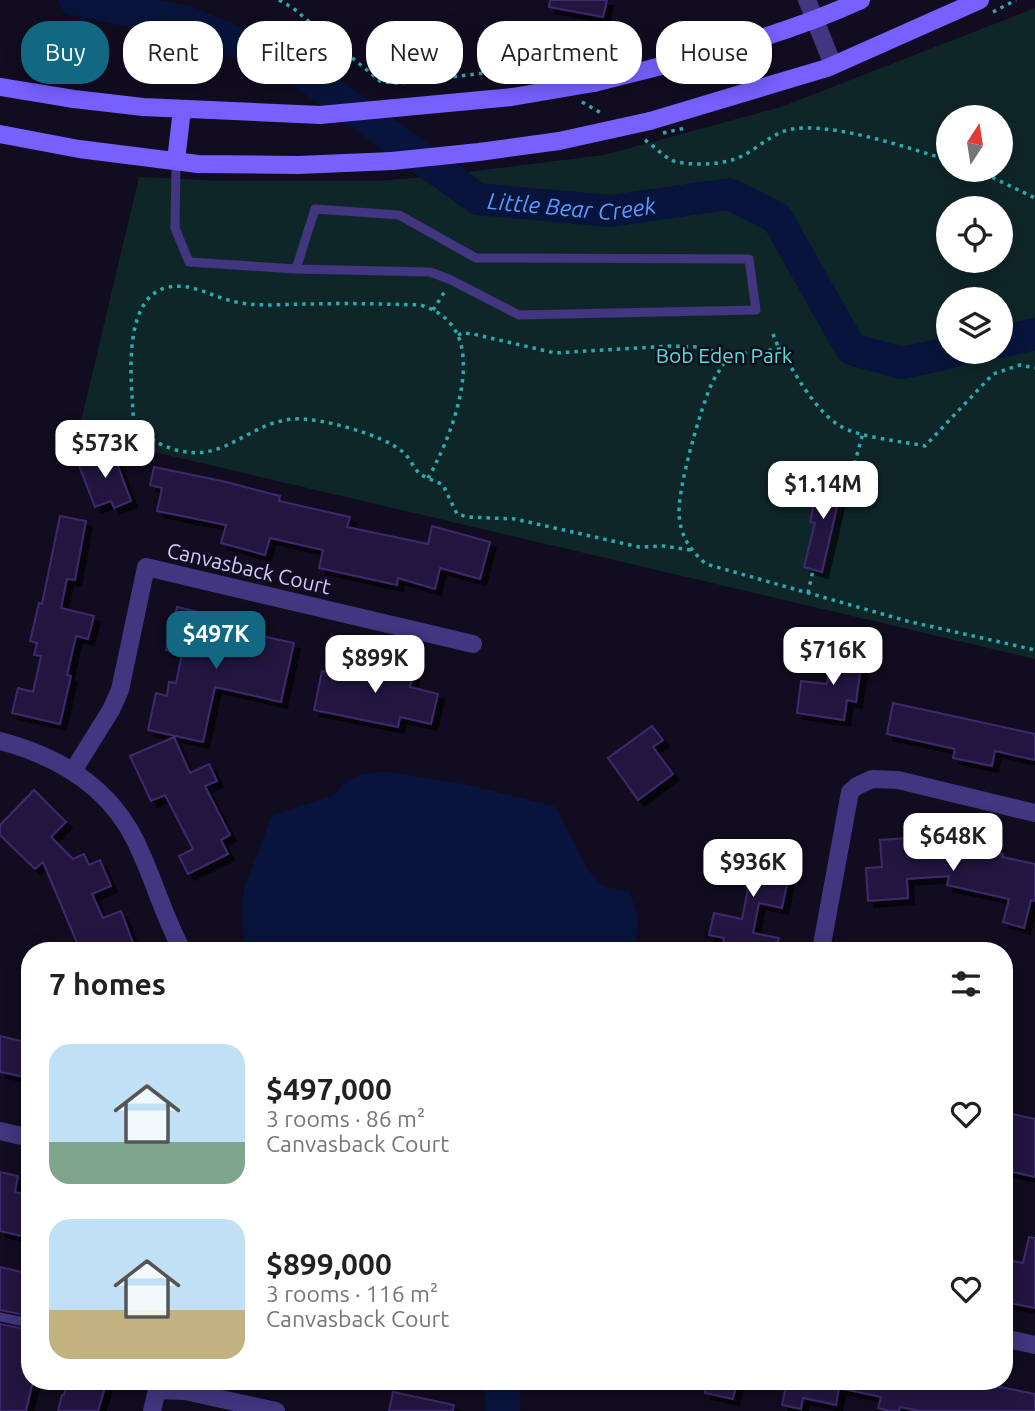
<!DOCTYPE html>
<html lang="en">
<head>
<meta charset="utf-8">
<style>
	:root { --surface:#fff; --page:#f6f6f6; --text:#202124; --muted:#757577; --accent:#126882 }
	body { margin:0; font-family:Ubuntu,sans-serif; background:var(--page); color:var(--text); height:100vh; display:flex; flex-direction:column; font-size:26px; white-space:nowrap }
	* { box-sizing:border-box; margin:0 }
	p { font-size:23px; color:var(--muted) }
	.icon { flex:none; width:38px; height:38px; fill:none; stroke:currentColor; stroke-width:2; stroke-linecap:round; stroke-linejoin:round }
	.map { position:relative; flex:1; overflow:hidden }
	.side { position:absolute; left:21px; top:942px; width:992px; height:448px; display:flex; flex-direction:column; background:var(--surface); border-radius:28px; box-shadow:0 4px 18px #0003 }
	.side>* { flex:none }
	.guide { position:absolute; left:21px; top:21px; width:994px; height:63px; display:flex; gap:14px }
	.needle { width:46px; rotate:12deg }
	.tools { position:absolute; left:936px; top:105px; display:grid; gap:14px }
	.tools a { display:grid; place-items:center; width:77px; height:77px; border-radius:50%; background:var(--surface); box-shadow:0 4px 18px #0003; font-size:35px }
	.price { position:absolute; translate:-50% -60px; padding:0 16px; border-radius:14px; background:#fff; color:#222; font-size:23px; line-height:46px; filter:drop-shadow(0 2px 4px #0008) }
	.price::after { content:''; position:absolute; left:50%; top:42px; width:21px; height:16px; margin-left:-10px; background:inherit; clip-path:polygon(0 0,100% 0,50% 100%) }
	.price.current { background:var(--accent); color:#fff }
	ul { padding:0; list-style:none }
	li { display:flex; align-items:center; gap:21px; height:175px; padding:0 28px }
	li span { display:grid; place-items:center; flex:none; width:196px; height:140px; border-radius:21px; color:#555 }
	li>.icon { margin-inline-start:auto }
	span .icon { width:84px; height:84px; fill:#fffc; stroke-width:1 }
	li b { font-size:30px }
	h2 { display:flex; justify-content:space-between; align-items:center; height:84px; padding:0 28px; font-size:30px }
	.tag { padding:0 24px; border-radius:28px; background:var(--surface); box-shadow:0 4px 18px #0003; font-size:24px; line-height:63px }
	.tag.current { background:var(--accent); color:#fff }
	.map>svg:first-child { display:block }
	.green { fill:#0f2629; fill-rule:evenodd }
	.water { fill:#08143b }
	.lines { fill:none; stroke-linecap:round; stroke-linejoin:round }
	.stream { stroke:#08143b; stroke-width:5 }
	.river { stroke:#08143b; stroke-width:32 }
	.building { fill:#241740; stroke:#3e296c; stroke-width:2; filter:url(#shadow) }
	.path { stroke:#2baab2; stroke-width:3.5; stroke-dasharray:3.5 5; stroke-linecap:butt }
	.lane { stroke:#41367f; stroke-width:9 }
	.street { stroke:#41367f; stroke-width:18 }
	.secondary { stroke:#7760ff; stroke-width:18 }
	.path-bridge { stroke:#2baab2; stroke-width:3.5; stroke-dasharray:3.5 5; stroke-linecap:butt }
	.secondary-bridge { stroke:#7760ff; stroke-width:18 }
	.labels { text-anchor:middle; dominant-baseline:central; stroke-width:5; stroke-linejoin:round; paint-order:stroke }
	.park-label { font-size:21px; fill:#54e0ce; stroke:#110c1f }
	.street-label { font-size:21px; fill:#d6c9ff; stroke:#110c1f }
	.water-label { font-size:23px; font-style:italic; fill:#579dff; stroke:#110c1f }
</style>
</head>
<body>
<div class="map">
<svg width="1035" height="1411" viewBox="0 0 1035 1411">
	<defs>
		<filter id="shadow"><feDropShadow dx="6" dy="6" stdDeviation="0" flood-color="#0009"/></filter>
	</defs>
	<rect width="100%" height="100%" fill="#110c1f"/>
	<path class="green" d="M1035,8V659L78,434L139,177L223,181H380L436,176L604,155L781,107ZM948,117H1001V170H948ZM948,208H1001V261H948ZM948,299H1001V352H948Z"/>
	<path class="water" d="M384,771L465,784L556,807L588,870L603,886L629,892C639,914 643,928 631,950H244L242,910L244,889L272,815L333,796L343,784L358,775Z
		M488,1381H521L520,1411H485V1391Z"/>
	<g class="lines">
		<path class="stream" d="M78,33L87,2"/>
		<g class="river">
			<path id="s1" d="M75,0L188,22L295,67L478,199L610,211L729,194L777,218L851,349L902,363L953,352"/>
			<path d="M1001,342L1035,334"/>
		</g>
	</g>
	<path class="building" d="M550,0H607L603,17L549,7Z
		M112,450L131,501L114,508L111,501L95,507L78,463Z
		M154,467L222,481L280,496L279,501L350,517L347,527L428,544L432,526L490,542L480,579L440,568L435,589L398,578L397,585L319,568L323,550L270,538L265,555L221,543L226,525L157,511L162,488L150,485Z
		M820,476L843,481L822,572L804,567L815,523L810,522Z
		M60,516L86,521L75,580L67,579L61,608L94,616L88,639L76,636L67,675L71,676L60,724L12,713L18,688L33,692L41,656L34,655L37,643L30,641L39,603L42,604Z
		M177,607L232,620L230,629L294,643L281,702L215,687L203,742L148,730L156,693L167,696L169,682L176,683L182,654L166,650Z
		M832,648L863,652L856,702L847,700L844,720L797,713L801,681L827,684Z
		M351,656L414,672L410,687L438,694L431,724L400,717L398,727L314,710L322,671L347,677Z
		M893,703L1035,734V760L995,751L992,766L953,758L955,749L887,734Z
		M652,726L663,740L653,747L673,774L638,800L608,758Z
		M174,737L190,773L209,764L217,781L205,786L230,835L221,840L228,854L188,874L179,856L193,849L165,795L151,801L130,756Z
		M34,790L66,822L51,837L73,859L84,854L89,865L100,860L111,886L92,894L103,918L121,911L133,943L115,950H80L43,862L35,869L0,835V825Z
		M936,836V839L1003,854L1002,857L1035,864V901L1031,900L1024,928L1003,922L1009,899L947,885L949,876L907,879L908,898L868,901L866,868L882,867L880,840Z
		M726,847L792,860L782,908L759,903L753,933L779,938L776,950H722L724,938L709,935L714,913L742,919L751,874L721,868Z
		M0,1036L30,1043V1078L0,1072Z
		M1007,1113L1035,1119V1177L1004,1170V1126Z
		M0,1172L18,1176L15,1192L30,1196V1238L0,1231Z
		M1029,1237L1035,1238V1308L1004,1302V1259L1023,1263Z
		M0,1267L30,1274V1316L0,1310Z
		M0,1324L30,1330V1381H33L26,1411H0Z
		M68,1381H107L98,1411H58L62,1395H64Z
		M707,1381H737L733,1399L705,1393Z
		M787,1381H996L995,1386L1035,1394V1411H920L900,1407L899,1411H890L878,1408L881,1397L839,1388L836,1405L803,1398L801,1409L782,1405Z
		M393,1392L454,1405L453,1411H389Z"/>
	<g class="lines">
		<path class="path" d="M279,0L293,8L381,82L400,83L501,71H531L540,76
			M993,12L1016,0
			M582,102L603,114
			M645,140C654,146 662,155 671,160C684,166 720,165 735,159C760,150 771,129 802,128C847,127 905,147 948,160
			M977,170L1035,198
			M433,310L445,291
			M773,334L779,349
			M458,335L463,333L473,334L555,353L671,346L698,347L728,355L780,349C795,373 815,411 840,426C861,438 901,441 925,446L993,374L1020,365L1035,368
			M728,355C724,365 717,373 712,383C701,407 678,487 679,513C680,536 690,550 706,564L907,621L1035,650
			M428,478C449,442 483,358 449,322C441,313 432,309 421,305C384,304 347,303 310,304C286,304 260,307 236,302C211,297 191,281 165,288C127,299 130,365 132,396C133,404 132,415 135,422C139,432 150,438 158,443C220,473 241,424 293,419C319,417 384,435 403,452C410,458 413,467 419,473C425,478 436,481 443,485L457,514L468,517L515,519L639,547L664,546L691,550
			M850,480L863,433
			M808,593L813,570"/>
		<path class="lane" d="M176,161L175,228L189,262L296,269L430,272L451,280L519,315L756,310L749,259L476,258L399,215L315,209L296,269
			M0,1317L30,1323"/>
		<path class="street" d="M807,0L833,65
			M0,741C57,756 108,786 135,840C153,876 163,915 182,950
			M73,771L111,710L120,690L146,567L473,644
			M821,950L850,792L857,786L872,779L898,780L1035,813
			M0,1131L30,1138
			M1004,1338L1035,1345
			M152,1411L157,1390L185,1391L276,1411"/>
		<path class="secondary" d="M594,83C684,60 776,39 861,0
			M0,87L74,99L143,107L320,115
			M650,121L827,68L980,0
			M0,134L79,149L198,164L299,165L392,161
			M176,161L182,109"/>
		<path class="path-bridge" d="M663,133L685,128"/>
		<path class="secondary-bridge" d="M320,115L512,97L594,83
			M392,161L479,152L559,141L650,121"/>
	</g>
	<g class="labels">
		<g class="park-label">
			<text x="724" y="355">Bob Eden Park</text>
		</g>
		<g class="street-label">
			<text transform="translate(249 568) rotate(13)">Canvasback Court</text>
		</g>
		<g class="water-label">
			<text stroke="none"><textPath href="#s1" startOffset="551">Little Bear Creek</textPath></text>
		</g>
	</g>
</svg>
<div class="tools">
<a><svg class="needle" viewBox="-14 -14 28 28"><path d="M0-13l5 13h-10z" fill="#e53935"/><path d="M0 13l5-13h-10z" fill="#757577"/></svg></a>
<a><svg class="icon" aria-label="locate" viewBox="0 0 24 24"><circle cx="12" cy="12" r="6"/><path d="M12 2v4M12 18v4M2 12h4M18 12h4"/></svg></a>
<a><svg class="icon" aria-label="layers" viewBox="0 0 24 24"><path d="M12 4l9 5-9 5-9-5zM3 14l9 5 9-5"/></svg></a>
</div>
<b class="price" style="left:105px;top:480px">$573K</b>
<b class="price" style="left:823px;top:521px">$1.14M</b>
<b class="price current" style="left:216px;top:671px">$497K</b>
<b class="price" style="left:833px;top:687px">$716K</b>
<b class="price" style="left:375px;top:695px">$899K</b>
<b class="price" style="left:953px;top:873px">$648K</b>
<b class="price" style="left:753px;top:899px">$936K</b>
<div class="guide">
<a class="tag current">Buy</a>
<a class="tag">Rent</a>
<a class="tag">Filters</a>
<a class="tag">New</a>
<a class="tag">Apartment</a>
<a class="tag">House</a>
</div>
<section class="side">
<h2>7 homes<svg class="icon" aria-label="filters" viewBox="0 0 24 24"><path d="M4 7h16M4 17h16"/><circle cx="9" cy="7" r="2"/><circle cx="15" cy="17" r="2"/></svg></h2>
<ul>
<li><span style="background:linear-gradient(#bfe0f5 70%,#7fa58c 0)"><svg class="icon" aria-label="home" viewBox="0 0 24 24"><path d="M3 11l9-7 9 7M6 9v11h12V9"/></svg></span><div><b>$497,000</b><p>3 rooms · 86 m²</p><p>Canvasback Court</p></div><svg class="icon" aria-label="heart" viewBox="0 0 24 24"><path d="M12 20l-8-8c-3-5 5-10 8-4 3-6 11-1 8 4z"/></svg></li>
<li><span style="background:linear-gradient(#bfe0f5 65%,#c2b280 0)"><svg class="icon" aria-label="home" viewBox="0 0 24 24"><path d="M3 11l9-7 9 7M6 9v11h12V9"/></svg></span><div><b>$899,000</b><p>3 rooms · 116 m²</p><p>Canvasback Court</p></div><svg class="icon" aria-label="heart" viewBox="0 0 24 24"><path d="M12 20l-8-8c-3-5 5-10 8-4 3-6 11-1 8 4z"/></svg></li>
</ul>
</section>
</div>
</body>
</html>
